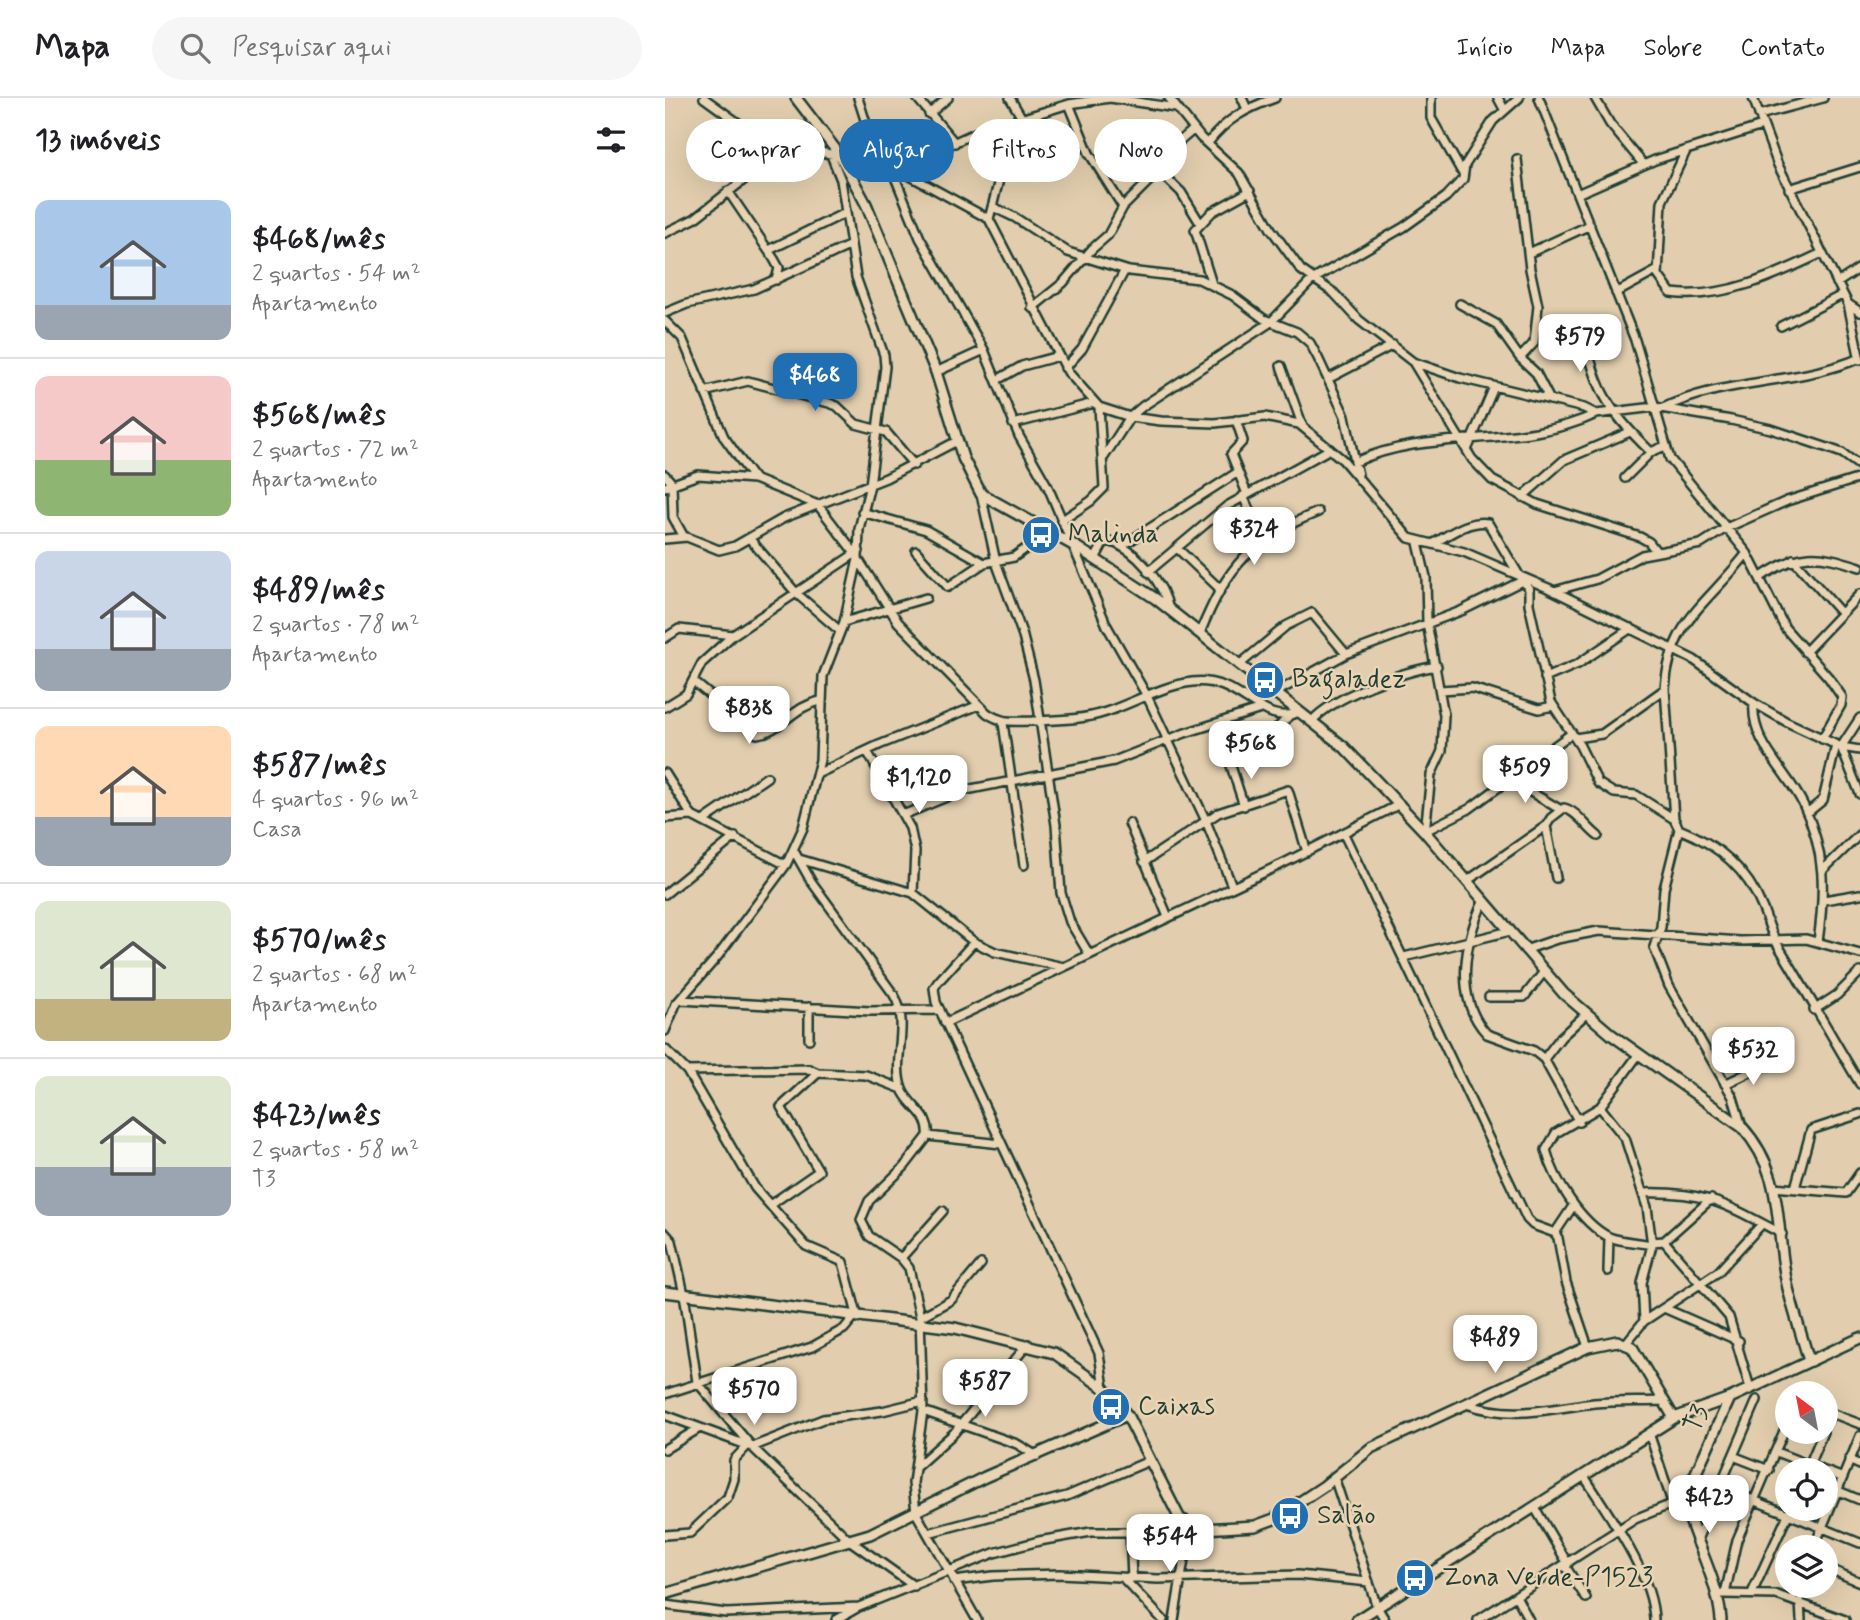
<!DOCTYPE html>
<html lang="pt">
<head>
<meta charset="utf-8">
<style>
	:root { --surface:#fff; --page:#f6f6f6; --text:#202124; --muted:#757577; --line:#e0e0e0; --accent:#1f6fb2 }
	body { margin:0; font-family:Mynerve,sans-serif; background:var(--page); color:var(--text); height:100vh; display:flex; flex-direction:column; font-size:26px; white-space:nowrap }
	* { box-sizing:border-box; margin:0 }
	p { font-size:23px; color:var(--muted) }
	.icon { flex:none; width:38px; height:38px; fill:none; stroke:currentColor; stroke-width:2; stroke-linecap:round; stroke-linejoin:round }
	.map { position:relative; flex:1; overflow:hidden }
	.drawer { display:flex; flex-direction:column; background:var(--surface); width:665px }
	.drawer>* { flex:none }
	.banner { position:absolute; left:21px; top:21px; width:665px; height:63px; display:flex; gap:14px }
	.needle { width:46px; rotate:328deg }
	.controls { position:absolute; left:1110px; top:1283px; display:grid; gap:14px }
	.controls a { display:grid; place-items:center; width:63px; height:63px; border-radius:50%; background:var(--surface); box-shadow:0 7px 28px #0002; font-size:35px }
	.price { position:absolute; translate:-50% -60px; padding:0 16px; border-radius:14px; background:#fff; color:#222; font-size:23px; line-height:46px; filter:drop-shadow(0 2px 4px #0008) }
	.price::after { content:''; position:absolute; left:50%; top:42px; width:21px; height:16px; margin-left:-10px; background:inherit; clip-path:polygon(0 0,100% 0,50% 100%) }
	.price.active { background:var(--accent); color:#fff }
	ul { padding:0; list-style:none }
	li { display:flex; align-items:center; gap:21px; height:175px; padding:0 35px }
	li+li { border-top:2px solid var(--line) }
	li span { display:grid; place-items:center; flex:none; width:196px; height:140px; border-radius:14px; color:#555 }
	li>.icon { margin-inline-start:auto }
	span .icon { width:84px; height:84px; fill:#fffc; stroke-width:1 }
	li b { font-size:30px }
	h2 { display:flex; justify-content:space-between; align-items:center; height:84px; padding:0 35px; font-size:30px }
	.chip { padding:0 24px; border-radius:32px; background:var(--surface); box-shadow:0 7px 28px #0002; font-size:24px; line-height:63px }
	.chip.active { background:var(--accent); color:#fff }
	header { display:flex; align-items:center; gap:42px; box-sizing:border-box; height:98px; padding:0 35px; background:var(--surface); border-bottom:2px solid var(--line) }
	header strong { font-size:33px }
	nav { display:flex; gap:38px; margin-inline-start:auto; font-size:24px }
	.search { width:490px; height:63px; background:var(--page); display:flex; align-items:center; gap:18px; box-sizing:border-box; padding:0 24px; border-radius:38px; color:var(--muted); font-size:26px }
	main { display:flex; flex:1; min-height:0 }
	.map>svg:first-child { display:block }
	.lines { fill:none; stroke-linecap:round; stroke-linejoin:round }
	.minor-casing { stroke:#1f3d34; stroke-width:12 }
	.tertiary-casing { stroke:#1f3d34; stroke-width:14 }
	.minor { stroke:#ead4b3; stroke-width:7 }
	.tertiary { stroke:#ead4b3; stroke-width:9 }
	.labels { text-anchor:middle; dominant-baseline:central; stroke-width:5; stroke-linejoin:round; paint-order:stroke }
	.poi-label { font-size:26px; fill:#1f3d34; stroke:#ead4b3; text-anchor:start }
	.street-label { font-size:26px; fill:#1f3d34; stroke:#ead4b3 }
</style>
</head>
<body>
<header>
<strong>Mapa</strong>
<div class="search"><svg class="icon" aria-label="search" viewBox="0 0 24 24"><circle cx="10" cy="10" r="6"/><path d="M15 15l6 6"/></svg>Pesquisar aqui</div>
<nav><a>Início</a><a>Mapa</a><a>Sobre</a><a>Contato</a></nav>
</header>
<main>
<section class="drawer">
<h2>13 imóveis<svg class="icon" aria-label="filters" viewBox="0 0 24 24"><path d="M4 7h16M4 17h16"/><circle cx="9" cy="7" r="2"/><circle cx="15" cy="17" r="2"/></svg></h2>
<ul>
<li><span style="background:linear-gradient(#a9c7e8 75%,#9aa5b1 0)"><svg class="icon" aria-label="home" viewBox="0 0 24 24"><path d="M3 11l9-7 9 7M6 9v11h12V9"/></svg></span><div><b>$468/mês</b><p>2 quartos · 54 m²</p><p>Apartamento</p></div></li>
<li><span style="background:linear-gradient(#f6c9c9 60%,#8fb573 0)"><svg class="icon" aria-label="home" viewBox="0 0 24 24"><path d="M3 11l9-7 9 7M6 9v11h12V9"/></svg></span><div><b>$568/mês</b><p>2 quartos · 72 m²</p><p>Apartamento</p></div></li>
<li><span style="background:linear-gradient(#c9d6e8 70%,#9aa5b1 0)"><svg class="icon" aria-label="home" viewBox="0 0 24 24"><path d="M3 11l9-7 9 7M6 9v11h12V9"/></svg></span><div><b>$489/mês</b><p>2 quartos · 78 m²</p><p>Apartamento</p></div></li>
<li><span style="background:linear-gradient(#ffd9b3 65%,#9aa5b1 0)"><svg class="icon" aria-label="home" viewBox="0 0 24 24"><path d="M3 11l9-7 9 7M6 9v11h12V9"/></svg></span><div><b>$587/mês</b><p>4 quartos · 96 m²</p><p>Casa</p></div></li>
<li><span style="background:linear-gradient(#dfe7d0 70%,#c2b280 0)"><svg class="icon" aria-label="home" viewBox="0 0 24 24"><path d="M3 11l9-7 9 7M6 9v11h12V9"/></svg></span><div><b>$570/mês</b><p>2 quartos · 68 m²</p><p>Apartamento</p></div></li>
<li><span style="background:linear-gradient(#dfe7d0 65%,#9aa5b1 0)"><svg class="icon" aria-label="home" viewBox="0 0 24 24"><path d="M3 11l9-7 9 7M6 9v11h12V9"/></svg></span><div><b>$423/mês</b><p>2 quartos · 58 m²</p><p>T3</p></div></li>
</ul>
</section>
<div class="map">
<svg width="1195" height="1522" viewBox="0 0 1195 1522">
	<rect width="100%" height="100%" fill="#e2ceae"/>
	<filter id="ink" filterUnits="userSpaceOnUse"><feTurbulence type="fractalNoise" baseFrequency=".0143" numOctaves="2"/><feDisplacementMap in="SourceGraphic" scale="14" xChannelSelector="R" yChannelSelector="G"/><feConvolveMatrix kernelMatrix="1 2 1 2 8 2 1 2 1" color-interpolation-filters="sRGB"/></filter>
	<g filter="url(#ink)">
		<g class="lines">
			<g class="minor-casing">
				<path id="minor" d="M39,0L86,34L122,48L225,67L324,121
					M193,0L201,25L225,67L255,140L319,252L354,338L383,389L442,528L482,598L541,723L567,788
					M252,0L290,45
					M345,0L358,22
					M504,0L536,40L574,75L606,131L636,172L669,195L694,222L748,264L795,280L919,310L931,316L990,309L1066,322L1106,331L1160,349L1177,355L1195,368
					M577,0L582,11
					M766,0V20L798,76
					M833,0L839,11
					M874,0L970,242L1005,361L1082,455L1120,530L1164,580L1177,599L1176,607L1157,641
					M930,0L945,26L979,67
					M1088,0L1113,67L1183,206L1195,262
					M404,6L424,55L458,109
					M264,16L283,0
					M1094,17L1158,0
					M351,25L350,41L338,66L324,121L403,274L434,309L465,319L496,323L550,325L600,319L634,326L678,362L744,440L799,454L883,490L1029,562L1089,605L1122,624L1176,649L1195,652
					M543,45C561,21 582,10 610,0
					M1021,53L997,104L993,177L1006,195C1058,202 1111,177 1157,155
					M852,61L865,171L873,208L869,245L855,260
					M233,70L310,35L404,6L445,0L511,10
					M491,70L516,94L535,125
					M1124,91L1195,69
					M63,93L109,161L114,170L111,182
					M912,96L990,62L1097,28
					M328,109L349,119L403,154L464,173L534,181L567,197L599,221L632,234L645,245L653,260L680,318L693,377
					M0,135L29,121L122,48
					M104,152L180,115
					M864,155L925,127
					M1172,185L1195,170
					M547,186L530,132L547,114L585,93
					M951,195L993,172
					M795,206L831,226L855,260L871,275L885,302
					M1183,206L1195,214
					M367,210L398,185L427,151L443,137L458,109L487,80L494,61L528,32
					M0,215L22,206L89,191L186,147
					M0,223L17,240L59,339L89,381
					M917,225C930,289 939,309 986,354
					M1116,228L1177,197
					M748,264L807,361L827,382L872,406L975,439L984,444L991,453
					M616,268L638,329
					M400,270L417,251L460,172
					M271,274L319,252
					M663,281L728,247
					M332,282L357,268L394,258
					M39,294L83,283L164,305L172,308L191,326L221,334L249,367
					M996,311C1058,280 1132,287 1195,260
					M571,322L578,343L566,356L582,396
					M348,326L429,305
					M802,352L829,289
					M439,359L465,319L478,308L606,224L647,182L739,129L781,99L798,81L800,67L828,23L854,0
					M690,364C766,329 855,352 931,316
					M0,377L7,385L8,419L19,439
					M960,380L986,354L1000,348
					M0,389L33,377L89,381L153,407L189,454
					M316,396L331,464L357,535L369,582L391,727L396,795L405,824L424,856
					M578,398L597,441
					M857,399L899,362L965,334
					M197,414L261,432L319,465L349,459L384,434
					M396,423L426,403L439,390L434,309
					M84,440L132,496L175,533
					M0,441L22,439L54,452L70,448L119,420L221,380L292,343
					M753,445L761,479L762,525L779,617L777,653L766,677L760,734
					M769,445C785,436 804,422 823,425L854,477
					M457,448L573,374
					M512,450L555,491
					M251,453L283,489L319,465
					M193,461L233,524L322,615C338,626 349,623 367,623C393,622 417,622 441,614C470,604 497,588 527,584C574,577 597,631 634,614
					M430,461L438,446L444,443C471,451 499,485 504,512
					M1128,461L1176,515
					M483,474L562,408L665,351
					M1096,479C1135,453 1152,455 1195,469
					M859,484L864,491V506L886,604L915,648L933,685L949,695L971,697L1009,721
					M889,493L932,481L977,457L1036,446L1061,430L1122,403L1195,380
					M179,524L261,500
					M535,535C563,467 585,442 653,414
					M0,540L14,531L68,537
					M1140,554L1195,496
					M574,567L621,528L647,515L681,556
					M880,580L913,566L966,530
					M29,584L92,636C116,633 127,609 155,603
					M775,592L807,590L874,611L888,608
					M608,596L681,556L796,513L861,481
					M1089,605C1085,644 1122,673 1138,706C1161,754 1160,793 1153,844
					M0,609L21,596L37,565L68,537L194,453
					M1195,620L1176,649L1195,696
					M647,623C669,598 739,573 772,568
					M338,625L359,767
					M910,640L937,636L1000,591
					M202,653L245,730L250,753L248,795
					M606,653L602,641L623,619
					M566,668L579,708
					M0,675L27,718L121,767
					M152,676L214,647L314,607
					M847,678L854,687L896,712
					M1142,715L1158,702L1171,647
					M238,717L296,693L449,663L520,635L596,611
					M0,720L27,718
					M38,723L102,679
					M464,725L503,819
					M881,728L891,780
					M1014,731C1052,746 1082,771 1097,809C1102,820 1105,833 1111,844C1140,891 1167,939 1195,986
					M762,732L804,711L907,635
					M679,736L862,1121L868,1127L890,1135L893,1140L901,1184L923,1249
					M129,753L146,783L229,897C246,926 226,962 237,991C243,1008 266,1016 263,1038L239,1069L204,1103L196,1122L204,1138L236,1160L244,1170L255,1219L258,1313L248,1385L251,1415L312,1522
					M134,761L248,795L309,844L330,854L399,869
					M479,764L553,715L623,692L642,754
					M1158,772L1195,736
					M802,783L881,728L886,720L899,710C912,713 922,730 933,738
					M0,796L70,739
					M819,802C800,842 788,900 822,936L869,953L879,961L914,1024
					M1159,802L1195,796
					M309,844L273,884L269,890L271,904L434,1255L439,1290
					M860,852L892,841L934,833L1075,843L1141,841L1195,856
					M739,859L845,833
					M824,899H859L878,875
					M16,902L205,913L275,912
					M144,909V941
					M1149,912L1172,897L1195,874
					M280,925L615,767L735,706
					M0,933L11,906L53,858L121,767L138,730L155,662L158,578L179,524L193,461L194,431L205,387L220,269L219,257L191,179L176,82L166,57
					M0,951L22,973L90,1090L141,1148L178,1164L193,1220
					M973,957L935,1009L891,1035L881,1052C889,1082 916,1125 944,1139C956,1144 974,1144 987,1147
					M879,961L896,939L921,916
					M22,973L144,971L153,975L201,977L237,991
					M1060,986L1104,965
					M935,1009L960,1040L982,1109L987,1147L977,1185L979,1223L961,1245
					M1077,1029L1068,999L1004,888L989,849L996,829L999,791L1014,731L1009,721L1000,591C1005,522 1043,506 1082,455
					M263,1038L336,1046
					M1108,1089L1181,1095L1195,1075
					M1130,1090L1146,1032L1195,1016
					M978,1095C1042,1093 1062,1107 1117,1136
					M105,1107L154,1073L116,1009L153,975
					M0,1135L7,1143L19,1196L32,1284L87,1349L184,1442L249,1488
					M890,1135L908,1108
					M999,1143L1064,1219L1085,1290
					M987,1144L999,1143L1046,1101
					M236,1160L278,1113
					M943,1173L944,1139
					M999,1210L1074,1243
					M255,1219L286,1202L316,1166
					M979,1223L1053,1174L1097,1126
					M0,1296L147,1249L179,1231L189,1219
					M801,1306C849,1322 881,1311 929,1305C952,1303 976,1304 999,1303
					M258,1313L352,1346L372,1358
					M0,1317L87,1349L158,1321L217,1313L258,1303
					M1160,1327L1166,1315L1195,1326
					M984,1335L1007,1404
					M0,1351L33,1331
					M1111,1354L1157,1372
					M1068,1358L1104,1372
					M1184,1362L1195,1367
					M251,1369L289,1335L363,1246
					M1142,1372L1158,1334
					M1160,1373L1176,1379
					M919,1378C943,1416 988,1477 989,1522
					M1029,1378L1195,1445
					M669,1379L712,1509L720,1522
					M1171,1392L1195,1402
					M870,1410L903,1466
					M465,1434L467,1480
					M263,1435L402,1398L484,1363
					M0,1437L25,1435L63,1399L69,1381V1362L83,1347
					M1031,1444L1092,1302
					M1149,1449L1195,1338
					M900,1468L921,1500
					M1160,1469L1195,1484
					M459,1481L498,1522
					M289,1483L328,1478L395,1476L493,1481L633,1477L704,1484
					M1087,1495L1126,1410
					M1057,1496L1112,1497L1180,1522
					M1060,1496L1072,1442L1122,1326
					M851,1498L864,1522
					M1127,1501L1133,1488
					M1135,1503L1136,1522
					M0,1507L61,1515L194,1509L329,1455L374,1443L426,1434H498L529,1429
					M171,1522L192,1510
					M509,1522L524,1432
					M813,1522L970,1421L1019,1401"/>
			</g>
			<g class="tertiary-casing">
				<path id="tertiary" d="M131,0L174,56L201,106L271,274L298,360L316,396L410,448L491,501L679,649L760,734L899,896L947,937L1077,1029C1121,1078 1109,1127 1122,1186C1128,1212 1137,1238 1144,1263
					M0,1194L290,1230L389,1255L439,1290L462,1317L515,1421L538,1431L590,1428L609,1421L659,1388L706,1350L923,1249L952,1243L967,1249L1009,1320
					M0,1496L205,1436L320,1379L462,1317
					M692,1522L1009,1320L1065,1300L1195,1240
					M1056,1522C1053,1480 1028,1442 1019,1401L1065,1300"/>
			</g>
			<use href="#minor" class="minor"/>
			<use href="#tertiary" class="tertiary"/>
		</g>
	</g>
	<defs>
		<g id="bus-disc" transform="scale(2.0125)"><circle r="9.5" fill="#1f6fb2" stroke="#ead4b3"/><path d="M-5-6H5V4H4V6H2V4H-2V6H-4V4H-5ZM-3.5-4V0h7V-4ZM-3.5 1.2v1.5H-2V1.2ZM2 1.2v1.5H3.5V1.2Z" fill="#fff"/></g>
	</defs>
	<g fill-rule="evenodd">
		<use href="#bus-disc" x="376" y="437"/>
		<use href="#bus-disc" x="600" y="582"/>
		<use href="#bus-disc" x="446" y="1309"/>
		<use href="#bus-disc" x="625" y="1418"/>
		<use href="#bus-disc" x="750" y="1480"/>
	</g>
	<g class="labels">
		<g class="poi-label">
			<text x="403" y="437">Malinda</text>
			<text x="627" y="582">Bagaladez</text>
			<text x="473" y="1309">Caixas</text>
			<text x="652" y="1418">Salão</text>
			<text x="777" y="1480">Zona Verde-P1523</text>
		</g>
		<g class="street-label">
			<text transform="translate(1032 1321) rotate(-65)">T3</text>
		</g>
	</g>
</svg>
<div class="controls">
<a><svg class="needle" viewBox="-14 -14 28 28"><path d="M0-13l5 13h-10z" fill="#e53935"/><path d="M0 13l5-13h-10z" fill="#757577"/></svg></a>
<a><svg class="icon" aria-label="locate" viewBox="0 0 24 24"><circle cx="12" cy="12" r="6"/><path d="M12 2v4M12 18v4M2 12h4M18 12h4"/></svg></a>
<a><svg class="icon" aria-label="layers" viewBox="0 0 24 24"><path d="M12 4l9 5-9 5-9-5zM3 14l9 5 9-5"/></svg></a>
</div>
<b class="price" style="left:915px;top:276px">$579</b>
<b class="price active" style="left:150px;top:315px">$468</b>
<b class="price" style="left:589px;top:469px">$324</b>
<b class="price" style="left:84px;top:648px">$838</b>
<b class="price" style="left:586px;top:683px">$568</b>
<b class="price" style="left:860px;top:707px">$509</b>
<b class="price" style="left:254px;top:717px">$1,120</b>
<b class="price" style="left:1088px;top:989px">$532</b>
<b class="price" style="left:830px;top:1277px">$489</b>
<b class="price" style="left:320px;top:1321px">$587</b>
<b class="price" style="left:89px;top:1329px">$570</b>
<b class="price" style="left:1044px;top:1437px">$423</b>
<b class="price" style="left:505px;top:1476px">$544</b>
<div class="banner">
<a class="chip">Comprar</a>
<a class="chip active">Alugar</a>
<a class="chip">Filtros</a>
<a class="chip">Novo</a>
</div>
</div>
</main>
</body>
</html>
